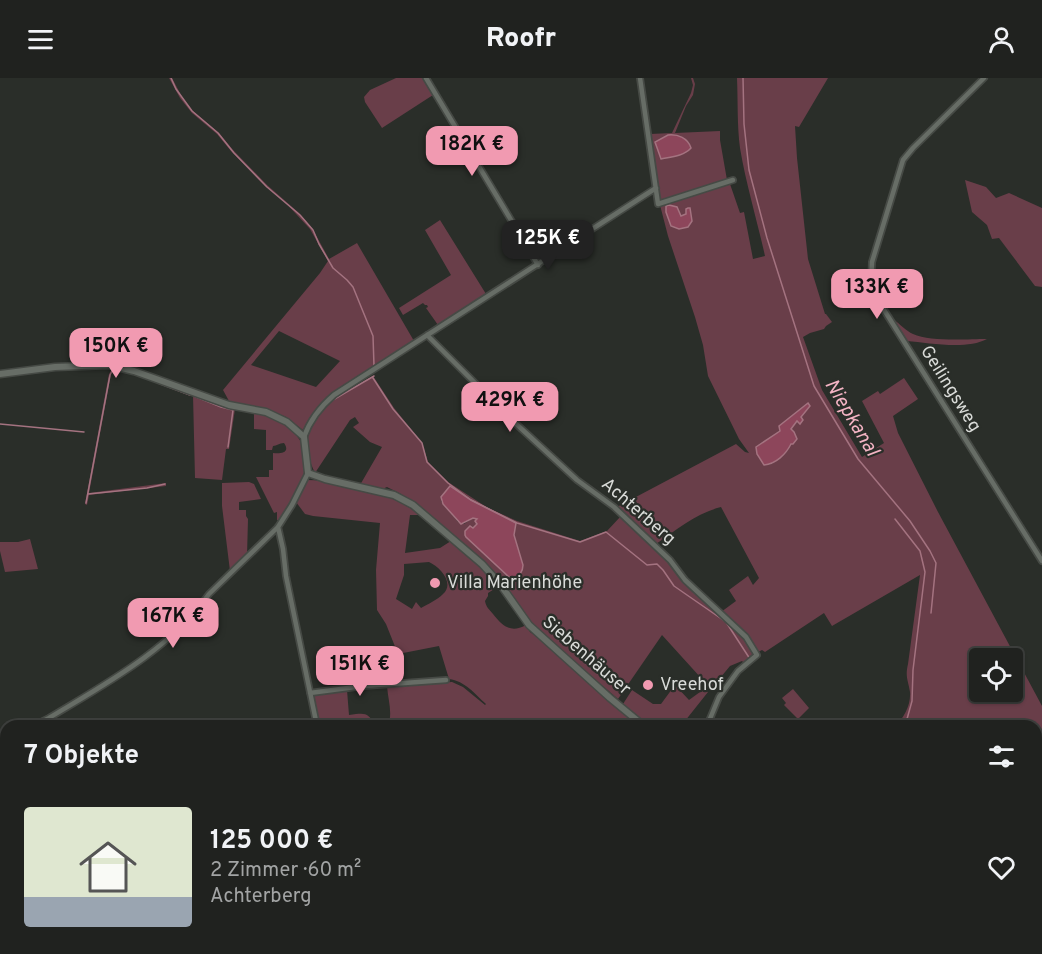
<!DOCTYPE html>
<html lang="de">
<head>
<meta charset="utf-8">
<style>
	:root { --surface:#20221f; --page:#282a28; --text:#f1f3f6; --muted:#a2a4a4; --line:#3d3f3d; --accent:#f19ab1 }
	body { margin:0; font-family:Overpass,sans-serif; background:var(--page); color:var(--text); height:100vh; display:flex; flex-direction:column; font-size:22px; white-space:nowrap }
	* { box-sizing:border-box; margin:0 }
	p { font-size:20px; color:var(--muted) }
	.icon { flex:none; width:33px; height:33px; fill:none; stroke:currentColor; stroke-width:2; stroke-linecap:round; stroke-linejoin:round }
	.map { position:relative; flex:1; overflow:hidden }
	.panel { position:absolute; left:0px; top:642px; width:1042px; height:234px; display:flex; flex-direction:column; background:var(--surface); border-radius:18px 18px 0 0; box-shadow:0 2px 4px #0004,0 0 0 2px var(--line) }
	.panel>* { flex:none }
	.tools { position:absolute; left:969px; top:570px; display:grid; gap:12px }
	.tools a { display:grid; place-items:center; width:54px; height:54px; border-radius:6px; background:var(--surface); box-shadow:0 2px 4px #0004,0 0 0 2px var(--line); font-size:30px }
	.price { position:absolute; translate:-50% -51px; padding:0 14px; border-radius:12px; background:var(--accent); color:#111; font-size:20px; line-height:39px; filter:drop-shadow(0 2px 3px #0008) }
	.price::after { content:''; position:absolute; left:50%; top:36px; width:18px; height:14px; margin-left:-9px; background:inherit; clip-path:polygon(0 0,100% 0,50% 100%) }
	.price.selected { background:#222; color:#fff }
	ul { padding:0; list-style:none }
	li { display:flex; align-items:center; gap:18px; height:150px; padding:0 24px }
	li span { display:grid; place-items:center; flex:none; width:168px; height:120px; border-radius:6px; color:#555 }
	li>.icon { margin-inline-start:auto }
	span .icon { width:72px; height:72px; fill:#fffc; stroke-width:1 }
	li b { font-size:26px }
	h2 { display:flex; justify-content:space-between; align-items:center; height:72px; padding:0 24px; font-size:26px }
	header { display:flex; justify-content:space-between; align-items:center; height:78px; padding:0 24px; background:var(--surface); font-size:27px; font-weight:800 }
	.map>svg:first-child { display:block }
	.green { fill:#693e49; fill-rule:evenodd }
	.water { fill:#8d465b; stroke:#a47380; stroke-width:1.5 }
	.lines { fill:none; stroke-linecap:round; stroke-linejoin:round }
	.stream { stroke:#a47380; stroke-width:1.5 }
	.street-casing { stroke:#464a45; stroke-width:8 }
	.secondary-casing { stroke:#464a45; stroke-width:9 }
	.street { stroke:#676d66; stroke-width:4.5 }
	.secondary { stroke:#676d66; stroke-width:6 }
	.poi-dot { fill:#f19ab1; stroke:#2a2e29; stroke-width:2 }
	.labels { text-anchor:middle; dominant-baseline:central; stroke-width:4.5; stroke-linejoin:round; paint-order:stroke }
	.street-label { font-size:18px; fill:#d9dbd8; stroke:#2a2e29 }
	.poi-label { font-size:18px; fill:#d9dbd8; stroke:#2a2e29; text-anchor:start }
	.water-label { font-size:20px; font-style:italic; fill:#f4b4c4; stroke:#2a2e29 }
</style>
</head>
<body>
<header><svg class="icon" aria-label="menu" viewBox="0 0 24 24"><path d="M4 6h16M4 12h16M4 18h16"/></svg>Roofr<svg class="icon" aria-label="person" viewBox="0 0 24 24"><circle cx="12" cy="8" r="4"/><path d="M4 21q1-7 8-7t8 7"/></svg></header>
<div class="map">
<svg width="1042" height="876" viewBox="0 0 1042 876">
	<rect width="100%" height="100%" fill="#2a2e29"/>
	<path class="green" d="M169,0H172L182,19L193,33L219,55L233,72L267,107L299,135L312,150L329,181L357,165L414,263L324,322L310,339L303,352L286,339L267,331L229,323L223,312L320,195L328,183L310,151L284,123L265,108L231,73L217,56L192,35L180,20ZM279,253L340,283L316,309L251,287Z
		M396,0H423L433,17L382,50L365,24L364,19L370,12Z
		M691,0H693L695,6L693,17L686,28L675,55L720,53V62L727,102L663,123L659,121L650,56L672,55L691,15L693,7Z
		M737,0H828L799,49L795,48L797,80L808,181L825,236H826L832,244L826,248L824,251L810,255L803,259L822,312L862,379L884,365L862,323L878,313L880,316L904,300L918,321L893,338L898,355L938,434L1042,628V747L1037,738L1036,648H895C904,640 911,627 910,614C908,602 905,599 908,586L920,497L832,548L824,535L765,574L762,572L758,574C749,558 735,546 721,534L736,523L729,512L748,498L753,507L759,500L721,429C697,435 676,452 656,466L617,429L736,366L745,374L749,375L739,361L708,298L703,267L695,239L668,158L660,127L728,105L730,106L740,135L744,134L753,181L765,178C757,142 746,106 740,70C737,47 738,23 737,0ZM810,328L791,351L787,373L772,386L764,387L756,369L780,353ZM980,580H1012V614H980Z
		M965,102L986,109L996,120L1009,115L1042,130V209L1035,208L999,160L992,161L987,147L972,134Z
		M440,142L486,216L438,247L426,230L428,229L427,227H425L423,225L403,237L399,230L451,197L425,152Z
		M893,241C900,246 906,253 913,256C930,264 967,261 987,261C967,272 929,265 907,263Z
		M112,291C131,290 171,309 191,316V318C173,312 129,291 113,293L111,296L89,415L166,405V408L89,417L87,427L85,426L109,296Z
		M373,298L394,330L422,365L428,384L448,404L488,430L517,443L580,463L607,453L621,438L665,480L683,502L748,563L755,578L744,585L742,583L730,588L711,611L662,557L618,621L535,550L502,505L421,431L401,416L387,409L380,412L360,407L382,369L370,364L353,349L359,345L355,339L350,342L315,395C289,340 332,322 373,298ZM450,408L471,422L515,445L514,457L523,491L466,453L473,451L478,446L477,441L473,440L464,446L458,444L443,426L441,423Z
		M193,317L235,331L229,371H226L222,402L195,400Z
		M254,334L273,340L291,350L302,365L305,395L291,425L281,442H277V434L274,435L256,399H269V392H273V375C280,376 291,375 284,365C279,365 277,368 273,368L272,372H266V352L254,351Z
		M307,402C318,402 328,404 339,406C369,411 396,419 421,437H410L405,475L440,470L451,463L480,487L499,508L488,515V518L485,523C486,529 489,531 493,536C502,547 510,556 526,547L530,554L540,561L640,648H388C393,635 388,622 387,608L452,604L463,609L485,627L486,626C475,616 465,603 449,601L439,568L398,576L386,546L377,532L376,492L380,445L313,438L305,436L296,424ZM429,484C440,489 455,505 443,516C437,522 428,526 421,530L416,524L412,531L396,521L404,497V486Z
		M249,404L254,406L261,421L239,424V432H246V438L248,441L247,478L230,493L222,428V405Z
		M30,461L38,491L5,494L0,473V464H18Z
		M675,607L689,622L700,614H701L703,611L708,614L681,648H649L623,626L632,612L653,626H661Z
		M793,611L809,630L798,641L784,627L786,625L782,620Z
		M347,612L349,637C366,635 367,634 376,648H318L311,616Z
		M67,870H129L143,876H67Z
		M277,870H362L363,876H275Z
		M366,870H527L526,876H366Z"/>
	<path class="water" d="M668,57C678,56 688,60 691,70C684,78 671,79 661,81L655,64Z
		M669,127L677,129L681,138L686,136V131L688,130H690L692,143L688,149L679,151L671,148L666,134V128Z
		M808,325L810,328L801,339L803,342L800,346L797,343L791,351L794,354L797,361L793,366H791C786,376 776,386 764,387L757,376L756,369L780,353L779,348Z
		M450,408L471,422L516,445L514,457L523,487C523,493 519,499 514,501L509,499L466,459L465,457V453L470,448L473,450L477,446L475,443L477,441L473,440L461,446L443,426L441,419Z
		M1036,738L1042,747V827L1037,821Z"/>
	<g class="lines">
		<path class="stream" d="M171,0L176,11L192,33L218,55L234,75L267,109L300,137L313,152L319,166L333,190L347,202L353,209L373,258L374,288
			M743,0L744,46L749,92L767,160L814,308L858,381L910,443L930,473L936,485L931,535
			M373,300L393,331L422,365L427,384L448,405L471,422L517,445L580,464L606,454L647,487L657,486L663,492L674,508L726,544L750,581
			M158,305L190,317
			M194,318L221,329L233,332L228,369
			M326,327L331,323L374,298
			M0,346L84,354
			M308,354L313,345
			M88,416L147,410L165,406
			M86,425L110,297L112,293L116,291
			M895,441L920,473L925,494L913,592L912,623L907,641L898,648
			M706,876L711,870
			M920,876L922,870"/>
		<g class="street-casing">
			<path id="street" d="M426,0L538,187
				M640,0L658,126L733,102
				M984,0L913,70L903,82L872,184L871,205L874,216L1042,483
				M427,257L513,343L577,402L614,429L670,482L685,502L746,559L757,577L738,593L719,619L707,648
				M304,359C310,342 320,329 334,317L656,110
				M278,449L283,471L286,498L317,648
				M310,615L363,608L446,602
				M33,648L49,640C107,605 169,572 209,516L278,449L292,427L308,395
				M0,663L6,661
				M0,838L6,848
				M1036,846L1042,852
				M15,870L17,876"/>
		</g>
		<g class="secondary-casing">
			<path id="secondary" d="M0,296L55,289L109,287L134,293L229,327L266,334L287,344L304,359L308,395L325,401L394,417L413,427L482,486L500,506L529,547L610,620L644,648
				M635,870L636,876"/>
		</g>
		<use href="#street" class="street"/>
		<use href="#secondary" class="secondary"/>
	</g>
	<g class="poi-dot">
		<circle cx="435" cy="505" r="6"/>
		<circle cx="648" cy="607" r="6"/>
	</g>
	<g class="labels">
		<g class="street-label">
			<text transform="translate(950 311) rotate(58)">Geilingsweg</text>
			<text transform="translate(638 434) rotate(41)">Achterberg</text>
			<text transform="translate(586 578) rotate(41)">Siebenhäuser</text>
		</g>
		<g class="poi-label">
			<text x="447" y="505">Villa Marienhöhe</text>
			<text x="660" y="607">Vreehof</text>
		</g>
		<g class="water-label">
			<text transform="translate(851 340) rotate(59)">Niepkanal</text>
		</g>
	</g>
</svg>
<div class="tools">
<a><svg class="icon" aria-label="locate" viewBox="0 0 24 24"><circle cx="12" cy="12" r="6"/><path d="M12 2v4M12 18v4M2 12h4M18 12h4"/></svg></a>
</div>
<b class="price" style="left:472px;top:99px">182K €</b>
<b class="price selected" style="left:548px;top:193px">125K €</b>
<b class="price" style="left:877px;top:242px">133K €</b>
<b class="price" style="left:116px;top:301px">150K €</b>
<b class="price" style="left:510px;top:355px">429K €</b>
<b class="price" style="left:173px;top:571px">167K €</b>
<b class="price" style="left:360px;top:619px">151K €</b>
<section class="panel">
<h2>7 Objekte<svg class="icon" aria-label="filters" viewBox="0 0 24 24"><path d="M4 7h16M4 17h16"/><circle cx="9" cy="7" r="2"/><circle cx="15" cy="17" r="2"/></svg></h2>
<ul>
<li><span style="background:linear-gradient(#dfe7d0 75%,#9aa5b1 0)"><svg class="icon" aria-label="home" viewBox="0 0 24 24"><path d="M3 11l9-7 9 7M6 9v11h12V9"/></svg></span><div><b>125 000 €</b><p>2 Zimmer · 60 m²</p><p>Achterberg</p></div><svg class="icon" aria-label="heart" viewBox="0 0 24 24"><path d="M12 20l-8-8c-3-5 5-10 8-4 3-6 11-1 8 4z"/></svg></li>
</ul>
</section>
</div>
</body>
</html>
